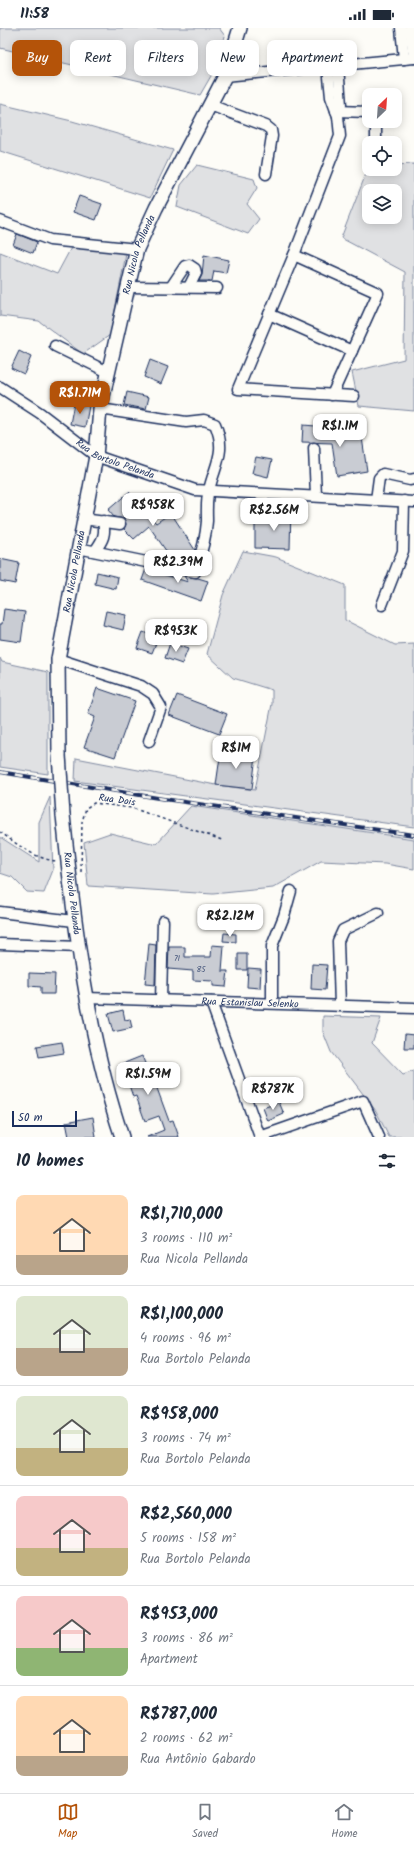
<!DOCTYPE html>
<html lang="en">
<head>
<meta charset="utf-8">
<style>
	:root { --surface:#fff; --page:#f2f2f3; --text:#1f2937; --muted:#747a83; --line:#e0e1e3; --accent:#b45309 }
	body { margin:0; font-family:Kalam,sans-serif; background:var(--page); color:var(--text); height:100vh; display:flex; flex-direction:column; font-size:15px; white-space:nowrap }
	* { box-sizing:border-box; margin:0 }
	p { font-size:13px; color:var(--muted) }
	.icon { flex:none; width:22px; height:22px; fill:none; stroke:currentColor; stroke-width:2; stroke-linecap:round; stroke-linejoin:round }
	.map { position:relative; height:1109px; overflow:hidden }
	.side { display:flex; flex-direction:column; background:var(--surface); flex:1 }
	.side>* { flex:none }
	.top-card { position:absolute; left:12px; top:12px; width:390px; height:36px; display:flex; gap:8px }
	.needle { width:26px; rotate:25deg }
	.controls { position:absolute; left:362px; top:60px; display:grid; gap:8px }
	.controls a { display:grid; place-items:center; width:40px; height:40px; border-radius:8px; background:var(--surface); box-shadow:0 2px 10px #0003; font-size:20px }
	.scale { position:absolute; left:12px; bottom:10px; width:65px; box-sizing:border-box; padding-left:4px; border:2px solid #1b2f5e; border-top:0; font-size:11px; line-height:14px; white-space:nowrap; color:#1b2f5e; -webkit-text-stroke:3px #fdfcf7; paint-order:stroke }
	.price { position:absolute; translate:-50% -34px; padding:0 9px; border-radius:8px; background:#fff; color:#222; font-size:13px; line-height:26px; filter:drop-shadow(0 1px 2px #0008) }
	.price::after { content:''; position:absolute; left:50%; top:24px; width:12px; height:9px; margin-left:-6px; background:inherit; clip-path:polygon(0 0,100% 0,50% 100%) }
	.price.on { background:var(--accent); color:#fff }
	ul { padding:0; list-style:none }
	li { display:flex; align-items:center; gap:12px; height:100px; padding:0 16px }
	li+li { border-top:1px solid var(--line) }
	li span { display:grid; place-items:center; flex:none; width:112px; height:80px; border-radius:8px; color:#555 }
	li>.icon { margin-inline-start:auto }
	span .icon { width:48px; height:48px; fill:#fffc; stroke-width:1 }
	li b { font-size:17px }
	h2 { display:flex; justify-content:space-between; align-items:center; height:48px; padding:0 16px; font-size:17px }
	.pill { padding:0 14px; border-radius:8px; background:var(--surface); box-shadow:0 2px 10px #0003; font-size:14px; line-height:36px }
	.pill.on { background:var(--accent); color:#fff }
	.status { display:flex; justify-content:space-between; align-items:center; height:28px; padding:0 20px; background:var(--surface); direction:ltr }
	.status svg { height:11px; fill:currentColor }
	.menu { display:flex; justify-content:space-around; align-items:center; height:56px; border-top:1px solid var(--line); background:var(--surface); font-size:11px; color:var(--muted) }
	.menu a { display:grid; justify-items:center; gap:2px }
	.menu .on { color:var(--accent) }
	.map>svg:first-child { display:block }
	.green { fill:#e0e1e3; stroke:#7e88a0; fill-rule:evenodd }
	.building { fill:#c9ccd3; stroke:#1b2f5e }
	.lines { fill:none; stroke-linecap:round; stroke-linejoin:round }
	.minor-casing { stroke:#1b2f5e; stroke-width:13 }
	.major-casing { stroke:#1b2f5e; stroke-width:16 }
	.path { stroke:#1b2f5e; stroke-width:1.5; stroke-dasharray:3 3; stroke-linecap:butt }
	.minor { stroke:#fdfcf7; stroke-width:10 }
	.major { stroke:#fdfcf7; stroke-width:13 }
	.rail-casing { stroke:#1b2f5e; stroke-width:4 }
	.rail { stroke:#fdfcf7; stroke-width:2.5; stroke-dasharray:8; stroke-linecap:butt }
	.major-bridge-casing { stroke:#1b2f5e; stroke-width:16; stroke-linecap:butt }
	.major-bridge { stroke:#fdfcf7; stroke-width:13 }
	.labels { text-anchor:middle; dominant-baseline:central; stroke-width:3; stroke-linejoin:round; paint-order:stroke }
	.number-label { font-size:8px; fill:#46567b }
	.street-label { font-size:10px; fill:#1b2f5e; stroke:#fdfcf7 }
</style>
</head>
<body>
<div class="status"><b>11:58</b><svg viewBox="0 0 49 12"><path d="M0 12V9h3v3zM5 12V6h3v6zM10 12V3h3v9zM15 12V0h3v12zM26 1h20v11H26zM47 4h2v5h-2z"/></svg></div>
<div class="map">
<svg width="414" height="1109" viewBox="0 0 414 1109">
	<rect width="100%" height="100%" fill="#fdfcf7"/>
	<filter id="ink" filterUnits="userSpaceOnUse"><feTurbulence type="fractalNoise" baseFrequency=".025" numOctaves="2"/><feDisplacementMap in="SourceGraphic" scale="8" xChannelSelector="R" yChannelSelector="G"/><feConvolveMatrix kernelMatrix="1 2 1 2 8 2 1 2 1" color-interpolation-filters="sRGB"/></filter>
	<g filter="url(#ink)">
		<path class="green" d="M0,0H219L225,8L215,41L200,67L0,20Z
			M0,76L72,93L173,122L150,170L0,123Z
			M414,136V383L359,378L352,344L404,331L405,244L341,210L369,138V141H395V137ZM369,163H395V189H369Z
			M197,137L254,151L257,160L247,176L259,191L248,206L177,179L181,157Z
			M72,218L127,221L110,307L83,326L39,293L0,288V224L57,246Z
			M243,523L276,529L345,557V592L395,617L414,616V799L75,753L76,730L216,757L255,762L272,676V662L233,650L207,626L223,567Z
			M0,630L2,634L48,644V746L0,739Z
			M50,769L53,842L44,865L27,864L12,849L0,845V809L39,834V794Z
			M191,778L414,811V841L385,836L321,833L273,860L213,866L88,858L84,814L110,805L156,816Z
			M323,988L381,990L372,1015L403,1047L414,1043V1109H389L376,1083L331,1024L323,1004Z"/>
		<path class="building" d="M79,168L102,176L96,192L73,184Z
			M17,206L37,214L33,225L13,217Z
			M204,227L229,232L226,245L214,243L212,253H199L202,247Z
			M19,323L31,329L24,346L11,340Z
			M150,332L168,339L161,356L144,349Z
			M127,364L149,369L146,381L124,377Z
			M74,375L89,378L85,399L70,396Z
			M303,397L329,399V408L361,403L367,443L337,448L332,415L302,414Z
			M256,429L272,432L268,449L252,445Z
			M129,464L156,495L171,485L195,522L178,534L173,533L149,498L134,511L124,501L126,496L124,491L114,489L108,482Z
			M284,478H291L290,521L255,520V490H284Z
			M0,531L19,535L15,556L0,553Z
			M146,541L188,554L184,548L198,550L208,553L201,573L142,552Z
			M97,544L118,549L116,561L95,556Z
			M4,581L25,584L21,614L0,611V596H2Z
			M106,583L126,587L123,602L103,597Z
			M143,604L158,610L152,625L137,620Z
			M170,615L188,621L182,636L165,630Z
			M97,660L135,673L115,729L84,719L95,689L88,686Z
			M177,667L227,686L219,706L169,687Z
			M221,722L256,727L252,761L216,757Z
			M224,905L236,906V914L223,913Z
			M149,916L156,917L155,957L145,956Z
			M212,917L224,918L222,943H228L226,959L213,958V953L193,952V943L168,941L169,919H185V929H211Z
			M238,926H247V942H238Z
			M312,936L327,937L325,962L311,961Z
			M248,940L261,941L260,960L247,959Z
			M29,945L55,946L54,966H41V959L29,958Z
			M123,982L125,992L130,991L132,1000L113,1004L108,986Z
			M405,1006L414,1007V1020H404Z
			M62,1014L64,1025L39,1029L37,1018Z
			M142,1028L149,1045L151,1044L169,1093L173,1092L179,1109H147L164,1102L159,1088L145,1093L136,1068L133,1069L122,1036Z
			M279,1074L284,1086L268,1093L263,1080Z
			M93,1089L96,1109H69L66,1094Z"/>
		<g class="lines">
			<g class="minor-casing">
				<g id="minor">
					<path d="M401,0L404,31"/>
					<path d="M410,0L414,30"/>
					<path d="M328,39L331,69L338,88L340,108L294,227L238,361L354,368"/>
					<path d="M225,48L414,30"/>
					<path d="M210,77L266,98L271,102L272,108L266,146"/>
					<path d="M336,83L369,84"/>
					<path d="M338,88L341,77L338,38"/>
					<path d="M376,115V93"/>
					<path d="M0,193L50,212L137,221"/>
					<path d="M294,227L378,265L332,367"/>
					<path d="M128,259L217,260"/>
					<path d="M171,259L185,238L189,237L195,241L196,245L189,259"/>
					<path d="M269,286L352,323"/>
					<path d="M55,318L108,344"/>
					<path id="s1" d="M0,359L40,385L96,428L195,462L414,474"/>
					<path d="M314,420L316,468"/>
					<path d="M376,472L379,450L383,446L410,452L414,451"/>
					<path d="M83,491L120,496"/>
					<path d="M78,520L195,544C201,527 206,510 207,493C207,483 206,471 209,462C215,436 227,424 215,396L204,392L186,394L100,381"/>
					<path d="M95,523C103,512 106,506 103,493"/>
					<path d="M382,577L403,523L404,473"/>
					<path d="M58,631L141,658L153,666L161,679L149,713"/>
					<path d="M0,884L74,893"/>
					<path d="M0,916L79,919"/>
					<path id="s2" d="M86,970L414,980"/>
					<path d="M161,972L163,893"/>
					<path d="M211,974L260,1109"/>
					<path d="M272,975V918L284,888L291,863"/>
					<path d="M340,978L338,913L343,902L378,885"/>
					<path d="M260,1109L363,1073L379,1109"/>
				</g>
			</g>
			<g class="major-casing">
				<g id="major">
					<path id="s3" d="M59,727L58,631L96,428L100,381L128,259L137,221L156,180L225,48L240,0"/>
					<path id="s4" d="M63,787C74,895 87,1006 122,1109"/>
				</g>
			</g>
			<path class="path" d="M0,804C17,816 36,832 58,833
				M81,844L82,794L86,780L94,775L132,780L222,812"/>
			<use href="#minor" class="minor"/>
			<use href="#major" class="major"/>
			<g class="rail-casing">
				<path id="rail" d="M0,744L164,771L414,807"/>
			</g>
			<use href="#rail" class="rail"/>
			<g class="major-bridge-casing">
				<path id="major-bridge" d="M59,727L63,787"/>
			</g>
			<use href="#major-bridge" class="major-bridge"/>
		</g>
	</g>
	<g class="labels">
		<g class="number-label">
			<text x="177" y="930">71</text>
			<text x="201" y="941">85</text>
		</g>
		<g class="street-label">
			<text stroke="none"><textPath href="#s3" startOffset="509">Rua Nicola Pellanda</textPath></text>
			<text stroke="none"><textPath href="#s1" startOffset="137">Rua Bortolo Pelanda</textPath></text>
			<text stroke="none"><textPath href="#s3" startOffset="185">Rua Nicola Pellanda</textPath></text>
			<text transform="translate(117 772) rotate(8)">Rua Dois</text>
			<text stroke="none"><textPath href="#s4" startOffset="79">Rua Nicola Pellanda</textPath></text>
			<text stroke="none"><textPath href="#s2" startOffset="164">Rua Estanislau Selenko</textPath></text>
		</g>
	</g>
</svg>
<div class="controls">
<a><svg class="needle" viewBox="-14 -14 28 28"><path d="M0-13l5 13h-10z" fill="#e53935"/><path d="M0 13l5-13h-10z" fill="#747a83"/></svg></a>
<a><svg class="icon" aria-label="locate" viewBox="0 0 24 24"><circle cx="12" cy="12" r="6"/><path d="M12 2v4M12 18v4M2 12h4M18 12h4"/></svg></a>
<a><svg class="icon" aria-label="layers" viewBox="0 0 24 24"><path d="M12 4l9 5-9 5-9-5zM3 14l9 5 9-5"/></svg></a>
</div>
<div class="scale">50 m</div>
<b class="price on" style="left:80px;top:387px">R$1.71M</b>
<b class="price" style="left:340px;top:420px">R$1.1M</b>
<b class="price" style="left:153px;top:499px">R$958K</b>
<b class="price" style="left:274px;top:504px">R$2.56M</b>
<b class="price" style="left:178px;top:556px">R$2.39M</b>
<b class="price" style="left:176px;top:625px">R$953K</b>
<b class="price" style="left:236px;top:742px">R$1M</b>
<b class="price" style="left:230px;top:910px">R$2.12M</b>
<b class="price" style="left:148px;top:1068px">R$1.59M</b>
<b class="price" style="left:273px;top:1083px">R$787K</b>
<div class="top-card">
<a class="pill on">Buy</a>
<a class="pill">Rent</a>
<a class="pill">Filters</a>
<a class="pill">New</a>
<a class="pill">Apartment</a>
</div>
</div>
<section class="side">
<h2>10 homes<svg class="icon" aria-label="filters" viewBox="0 0 24 24"><path d="M4 7h16M4 17h16"/><circle cx="9" cy="7" r="2"/><circle cx="15" cy="17" r="2"/></svg></h2>
<ul>
<li><span style="background:linear-gradient(#ffd9b3 75%,#b9a48a 0)"><svg class="icon" aria-label="home" viewBox="0 0 24 24"><path d="M3 11l9-7 9 7M6 9v11h12V9"/></svg></span><div><b>R$1,710,000</b><p>3 rooms · 110 m²</p><p>Rua Nicola Pellanda</p></div></li>
<li><span style="background:linear-gradient(#dfe7d0 65%,#b9a48a 0)"><svg class="icon" aria-label="home" viewBox="0 0 24 24"><path d="M3 11l9-7 9 7M6 9v11h12V9"/></svg></span><div><b>R$1,100,000</b><p>4 rooms · 96 m²</p><p>Rua Bortolo Pelanda</p></div></li>
<li><span style="background:linear-gradient(#dfe7d0 65%,#c2b280 0)"><svg class="icon" aria-label="home" viewBox="0 0 24 24"><path d="M3 11l9-7 9 7M6 9v11h12V9"/></svg></span><div><b>R$958,000</b><p>3 rooms · 74 m²</p><p>Rua Bortolo Pelanda</p></div></li>
<li><span style="background:linear-gradient(#f6c9c9 65%,#c2b280 0)"><svg class="icon" aria-label="home" viewBox="0 0 24 24"><path d="M3 11l9-7 9 7M6 9v11h12V9"/></svg></span><div><b>R$2,560,000</b><p>5 rooms · 158 m²</p><p>Rua Bortolo Pelanda</p></div></li>
<li><span style="background:linear-gradient(#f6c9c9 65%,#8fb573 0)"><svg class="icon" aria-label="home" viewBox="0 0 24 24"><path d="M3 11l9-7 9 7M6 9v11h12V9"/></svg></span><div><b>R$953,000</b><p>3 rooms · 86 m²</p><p>Apartment</p></div></li>
<li><span style="background:linear-gradient(#ffd9b3 75%,#b9a48a 0)"><svg class="icon" aria-label="home" viewBox="0 0 24 24"><path d="M3 11l9-7 9 7M6 9v11h12V9"/></svg></span><div><b>R$787,000</b><p>2 rooms · 62 m²</p><p>Rua Antônio Gabardo</p></div></li>
</ul>
</section>
<nav class="menu">
<a class="on"><svg class="icon" aria-label="map" viewBox="0 0 24 24"><path d="M3 6l6-2 6 2 6-2v14l-6 2-6-2-6 2zM9 4v14M15 6v14"/></svg>Map</a>
<a><svg class="icon" aria-label="saved" viewBox="0 0 24 24"><path d="M7 4h10v16l-5-4-5 4z"/></svg>Saved</a>
<a><svg class="icon" aria-label="home" viewBox="0 0 24 24"><path d="M3 11l9-7 9 7M6 9v11h12V9"/></svg>Home</a>
</nav>
</body>
</html>
